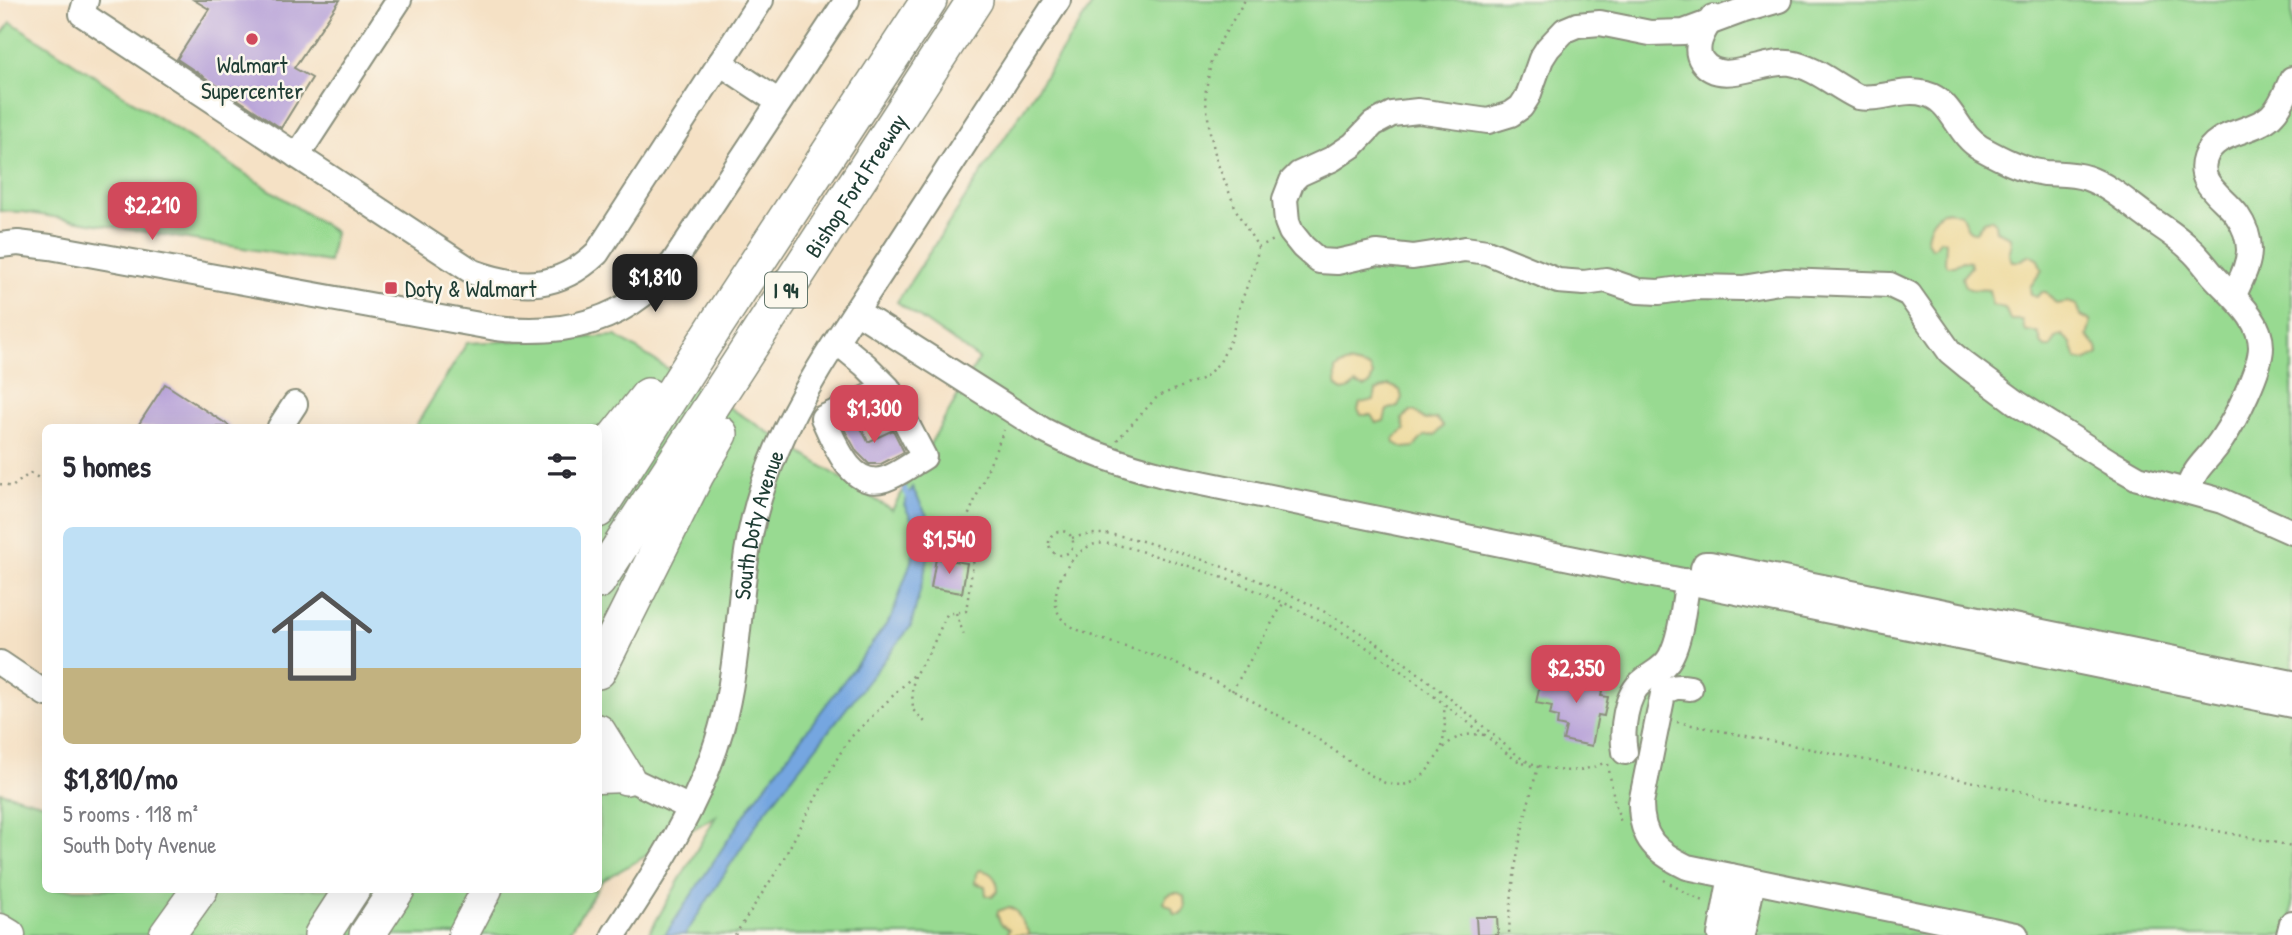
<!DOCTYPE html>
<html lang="en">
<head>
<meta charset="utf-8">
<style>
	:root { --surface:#fff; --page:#f2f2f3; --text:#2b2b33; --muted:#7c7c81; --accent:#d1495b }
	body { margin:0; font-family:"Patrick Hand",sans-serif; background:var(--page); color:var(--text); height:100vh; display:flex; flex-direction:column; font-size:26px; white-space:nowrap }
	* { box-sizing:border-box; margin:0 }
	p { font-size:23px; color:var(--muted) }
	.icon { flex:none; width:38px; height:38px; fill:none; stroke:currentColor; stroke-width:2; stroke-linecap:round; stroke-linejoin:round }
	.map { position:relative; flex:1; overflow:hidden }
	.sheet { position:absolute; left:42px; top:424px; width:560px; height:469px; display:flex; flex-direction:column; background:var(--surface); border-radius:10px; box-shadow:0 7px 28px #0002 }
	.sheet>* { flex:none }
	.price { position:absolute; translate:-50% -60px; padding:0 16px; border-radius:14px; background:var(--accent); color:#fff; font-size:23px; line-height:46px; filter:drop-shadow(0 2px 4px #0008) }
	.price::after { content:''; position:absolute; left:50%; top:42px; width:21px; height:16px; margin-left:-10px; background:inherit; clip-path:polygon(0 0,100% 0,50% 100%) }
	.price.selected { background:#222; color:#fff }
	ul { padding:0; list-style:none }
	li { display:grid; align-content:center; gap:14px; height:371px; padding:0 21px }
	li span { display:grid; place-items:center; height:217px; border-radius:10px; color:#555 }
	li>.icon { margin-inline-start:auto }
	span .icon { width:126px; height:126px; fill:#fffc; stroke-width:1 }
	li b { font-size:30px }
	h2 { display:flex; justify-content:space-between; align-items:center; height:84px; padding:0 21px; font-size:30px }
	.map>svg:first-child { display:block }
	.green { fill:#98da91; stroke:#5c8c62; stroke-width:2 }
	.sand { fill:#eeda9e; stroke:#868c69; stroke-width:2 }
	.water { fill:#75a6e0; stroke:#4a728a; stroke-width:2 }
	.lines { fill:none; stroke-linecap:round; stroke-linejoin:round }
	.stream { stroke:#75a6e0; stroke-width:5 }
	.building { fill:#b7a2d8 }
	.minor-casing { stroke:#8a8f7c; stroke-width:28 }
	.major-casing { stroke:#8a8f7c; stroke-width:33 }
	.highway-casing { stroke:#8a8f7c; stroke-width:38 }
	.path { stroke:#8a8f7c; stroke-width:2.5; stroke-dasharray:2 5; stroke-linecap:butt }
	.minor { stroke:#fff; stroke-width:24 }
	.major { stroke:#fff; stroke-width:30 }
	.highway { stroke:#fff; stroke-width:35 }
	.poi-dot { fill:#d1495b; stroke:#fbf7ec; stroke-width:2.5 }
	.labels { text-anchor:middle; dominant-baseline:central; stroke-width:5; stroke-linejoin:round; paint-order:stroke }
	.shield { fill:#fbf7ec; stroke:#61756b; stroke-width:2 }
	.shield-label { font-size:21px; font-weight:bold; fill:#1f3d34 }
	.poi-label { font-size:23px; fill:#1f3d34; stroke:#fbf7ec }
	.street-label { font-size:23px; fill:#1f3d34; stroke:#fbf7ec }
</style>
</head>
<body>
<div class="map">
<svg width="2292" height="935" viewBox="0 0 2292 935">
	<rect width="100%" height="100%" fill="#fbf7ec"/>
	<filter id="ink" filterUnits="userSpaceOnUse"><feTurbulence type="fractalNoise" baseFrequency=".0143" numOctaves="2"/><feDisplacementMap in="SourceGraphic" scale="14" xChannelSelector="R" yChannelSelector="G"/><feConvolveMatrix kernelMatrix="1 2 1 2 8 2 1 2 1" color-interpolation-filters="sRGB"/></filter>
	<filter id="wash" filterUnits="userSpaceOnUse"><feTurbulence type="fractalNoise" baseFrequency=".00686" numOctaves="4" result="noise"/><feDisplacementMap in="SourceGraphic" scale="28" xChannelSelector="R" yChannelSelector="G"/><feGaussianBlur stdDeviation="1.57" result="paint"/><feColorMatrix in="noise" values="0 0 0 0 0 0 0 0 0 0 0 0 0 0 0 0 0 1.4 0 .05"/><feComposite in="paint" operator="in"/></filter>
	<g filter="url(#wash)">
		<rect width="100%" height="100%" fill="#f5e1c5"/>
		<path class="green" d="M1095,0H2292V935H648L716,816L602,881L599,886L598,427H415L467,343L616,336L892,510L979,359L897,302Z
			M11,22L335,232L329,262L23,212L0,211V36Z
			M0,792L45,804L46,889H597L567,935H0Z"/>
		<path class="sand" d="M1947,210L1961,214C1967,221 1964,232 1976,232L1984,221L1991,219L1995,222L1996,231L2010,237L2011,246L2009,255L2012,261H2019L2030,255L2038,260L2042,270L2030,287L2031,295L2036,297L2042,292H2046L2056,304L2068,302L2077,305L2081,316L2091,321L2087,336L2097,347L2098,354L2085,361L2076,359L2071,343L2062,335L2056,338L2051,347H2045L2041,343C2038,327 2036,335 2025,330L2022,320H2010L2005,308L1992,305L1989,290C1977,288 1964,295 1962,277L1971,267L1970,262L1962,261L1954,266H1948L1945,262L1946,242L1940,240L1936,246L1931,248L1927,240C1928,226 1933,216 1947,210Z
			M1348,363L1370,368L1373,375L1370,384L1365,387L1355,384C1351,389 1341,395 1337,386C1335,383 1336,374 1336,370L1340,366Z
			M1389,385L1400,390L1402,398L1398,406L1387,410L1384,421L1376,423L1371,415H1361L1358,410L1360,403L1374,400L1376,391Z
			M1410,411H1415L1425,420L1437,419L1443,426L1435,435L1424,436L1414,447L1404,448L1395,443L1394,438L1405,430L1402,419Z
			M980,870C992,871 998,880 998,891L992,897L986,895L985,886L975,883L976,874Z
			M1173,893H1179L1184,896L1185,909L1180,914H1174L1172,908L1164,903L1166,896Z
			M1009,907L1016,911L1030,935H1007L1009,929L1001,924L997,915L998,911Z"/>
		<path class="water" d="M912,487L935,531L911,626L761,817L685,935H665L751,805L891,618L920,536L904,505Z"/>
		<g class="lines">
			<path class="stream" d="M904,488L911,502"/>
		</g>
		<g id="blocks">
			<path class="building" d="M194,0H340L294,68L312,78L281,128L177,59L209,9Z
				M165,384L231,427H137Z
				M857,420L868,442L893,430L904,452L881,464H869L857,452L843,427Z
				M936,558L967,563L962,593L931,588Z
				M1567,671L1605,679L1601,696L1608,697L1604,716L1598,715L1592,746L1563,740L1566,727L1557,725L1558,717L1550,715L1552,706L1536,703L1540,684L1555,687L1557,678L1566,679Z
				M1476,917H1497L1498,935H1477Z"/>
		</g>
	</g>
	<g filter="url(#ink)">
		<use href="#blocks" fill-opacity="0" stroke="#8a8f7c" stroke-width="2"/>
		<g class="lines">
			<g class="minor-casing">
				<g id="minor">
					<path d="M86,0L82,14L473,272C522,290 559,289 597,253L761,0"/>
					<path d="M1779,0L1741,11L1684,32L1650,33L1600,23L1577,25L1565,30L1548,48L1541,59L1528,96L1521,107L1511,114L1488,121L1418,111L1392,114L1373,124L1353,145L1332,159L1299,174L1292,181L1285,199L1287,222L1291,232L1303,247L1319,261L1337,262L1377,253L1413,257L1465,249L1487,252L1558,281L1584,283L1606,280L1638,291L1659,292L1694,287L1743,288L1785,281L1890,285L1909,294L1950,352L1967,366L2017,403L2110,462L2138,478L2222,501L2292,532"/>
					<path d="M1713,17C1705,28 1692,47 1702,61C1721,88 1764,59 1790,63C1815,67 1835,86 1858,97C1881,101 1903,87 1926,94C1953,101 1957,135 1981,148C2001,159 2022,170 2045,173C2059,174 2073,173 2087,178C2110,186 2129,204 2149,218C2163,228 2179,237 2191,250C2199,257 2205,266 2212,274C2230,295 2261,317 2261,347C2261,369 2235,420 2222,439C2208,461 2196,464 2187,491"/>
					<path d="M720,63L779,102"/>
					<path d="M297,156L399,0"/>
					<path d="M0,245L18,243L50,247L496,328C547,334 600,328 642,295C654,286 663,274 673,263L847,0"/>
					<path d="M2234,295C2240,281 2249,266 2249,250C2249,238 2244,225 2237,215C2224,197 2196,184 2205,158C2214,130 2252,134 2271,116C2281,107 2286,92 2292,79"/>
					<path d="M856,311L1043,430C1083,451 1124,465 1167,476L2292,705"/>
					<path d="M837,342L865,365L888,388L924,457C912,464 898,475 885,479C850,490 834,441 823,418L888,388"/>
					<path d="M280,427L295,404"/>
					<path d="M1703,568L1705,564H1710L2292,683"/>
					<path d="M0,663L46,694"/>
					<path d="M1690,688C1679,686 1672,686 1663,694L1641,803C1641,839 1656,852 1687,867L2016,935"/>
					<path d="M1625,752C1621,731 1625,694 1643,681C1654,672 1665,668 1671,656C1682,634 1683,605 1688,581"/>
					<path d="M626,777L690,808"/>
					<path id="s1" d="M614,935C657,870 700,804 721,729C736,676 738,620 745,566C750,527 761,486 777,449C805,383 849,322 888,262C944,175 1001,87 1058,0"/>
					<path d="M1720,935L1731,876"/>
					<path d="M1742,935L1753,881"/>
					<path d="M2289,935L2292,923"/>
				</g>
			</g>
			<g class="major-casing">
				<path id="major" d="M598,778L626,777
					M0,929L10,935
					M463,935L487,889"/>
			</g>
			<g class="highway-casing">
				<g id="highway">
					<path d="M598,459L648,396"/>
					<path d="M598,510L718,322L929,0"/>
					<path id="s2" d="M598,581L975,0"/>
					<path d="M598,671L696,475L720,434"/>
					<path d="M598,732L626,777"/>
					<path d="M167,935L200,889"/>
					<path d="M322,935L352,889"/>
					<path d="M367,935L397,889"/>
				</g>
			</g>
			<path class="path" d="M1258,247L1274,240
				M1117,440L1158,396L1204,378L1220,362L1231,339L1240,305L1256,262L1258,247L1238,214L1217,162L1210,132L1205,95L1211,62L1221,40L1245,0
				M0,484L12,487L30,473L46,482
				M1049 543a12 12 0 1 1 24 0a12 12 0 1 1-24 0Z
				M1072,538C1107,527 1141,541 1175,551C1247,573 1318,603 1381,646C1431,680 1476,721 1522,759C1550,773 1578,775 1606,762
				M956,613L965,638
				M915,676L912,688L913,710L926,723
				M1232,691L1284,602
				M1677,722L2292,846
				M1484,735C1424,727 1443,797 1385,783C1359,770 1335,750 1310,734C1265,707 1218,681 1169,661C1145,651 1076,636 1062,619C1047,600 1061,572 1075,557C1080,552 1086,547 1092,545C1107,539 1143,552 1159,557C1232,578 1302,607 1366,647C1406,673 1443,704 1481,732C1501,747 1513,764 1538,767C1522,824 1511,875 1509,935
				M1442,747L1445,730L1444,705
				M1608,764L1614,799L1621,823
				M1664,880L1691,896L1704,901
				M735,935L778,869L839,755L851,737L916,673L930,651L947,614L966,611L975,551L957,543L1004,430"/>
			<use href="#minor" class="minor"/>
			<use href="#major" class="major"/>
			<use href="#highway" class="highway"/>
		</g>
	</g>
	<g class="poi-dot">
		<circle cx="252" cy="39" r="7"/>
		<rect x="384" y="281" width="14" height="14" rx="3.5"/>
	</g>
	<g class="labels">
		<rect class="shield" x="765" y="272.5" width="42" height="35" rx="5"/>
		<g class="shield-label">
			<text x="786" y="290">I 94</text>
		</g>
		<g class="poi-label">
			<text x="252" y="64">Walmart<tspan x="252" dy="26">Supercenter</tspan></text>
			<text x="405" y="288" text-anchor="start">Doty &amp; Walmart</text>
		</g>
		<g class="street-label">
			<text stroke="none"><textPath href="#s2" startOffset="472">Bishop Ford Freeway</textPath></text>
			<text stroke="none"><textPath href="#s1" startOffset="441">South Doty Avenue</textPath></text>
		</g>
	</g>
</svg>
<b class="price" style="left:152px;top:242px">$2,210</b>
<b class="price selected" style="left:655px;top:314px">$1,810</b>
<b class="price" style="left:874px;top:445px">$1,300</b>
<b class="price" style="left:949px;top:576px">$1,540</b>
<b class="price" style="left:1576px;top:705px">$2,350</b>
<section class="sheet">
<h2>5 homes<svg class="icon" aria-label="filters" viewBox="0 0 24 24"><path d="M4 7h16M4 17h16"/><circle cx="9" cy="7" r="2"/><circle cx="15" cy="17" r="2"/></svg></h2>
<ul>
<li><span style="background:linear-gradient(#bfe0f5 65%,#c2b280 0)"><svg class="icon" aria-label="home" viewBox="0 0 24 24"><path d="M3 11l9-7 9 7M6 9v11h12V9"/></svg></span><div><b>$1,810/mo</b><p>5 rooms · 118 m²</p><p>South Doty Avenue</p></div></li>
</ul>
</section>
</div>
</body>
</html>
